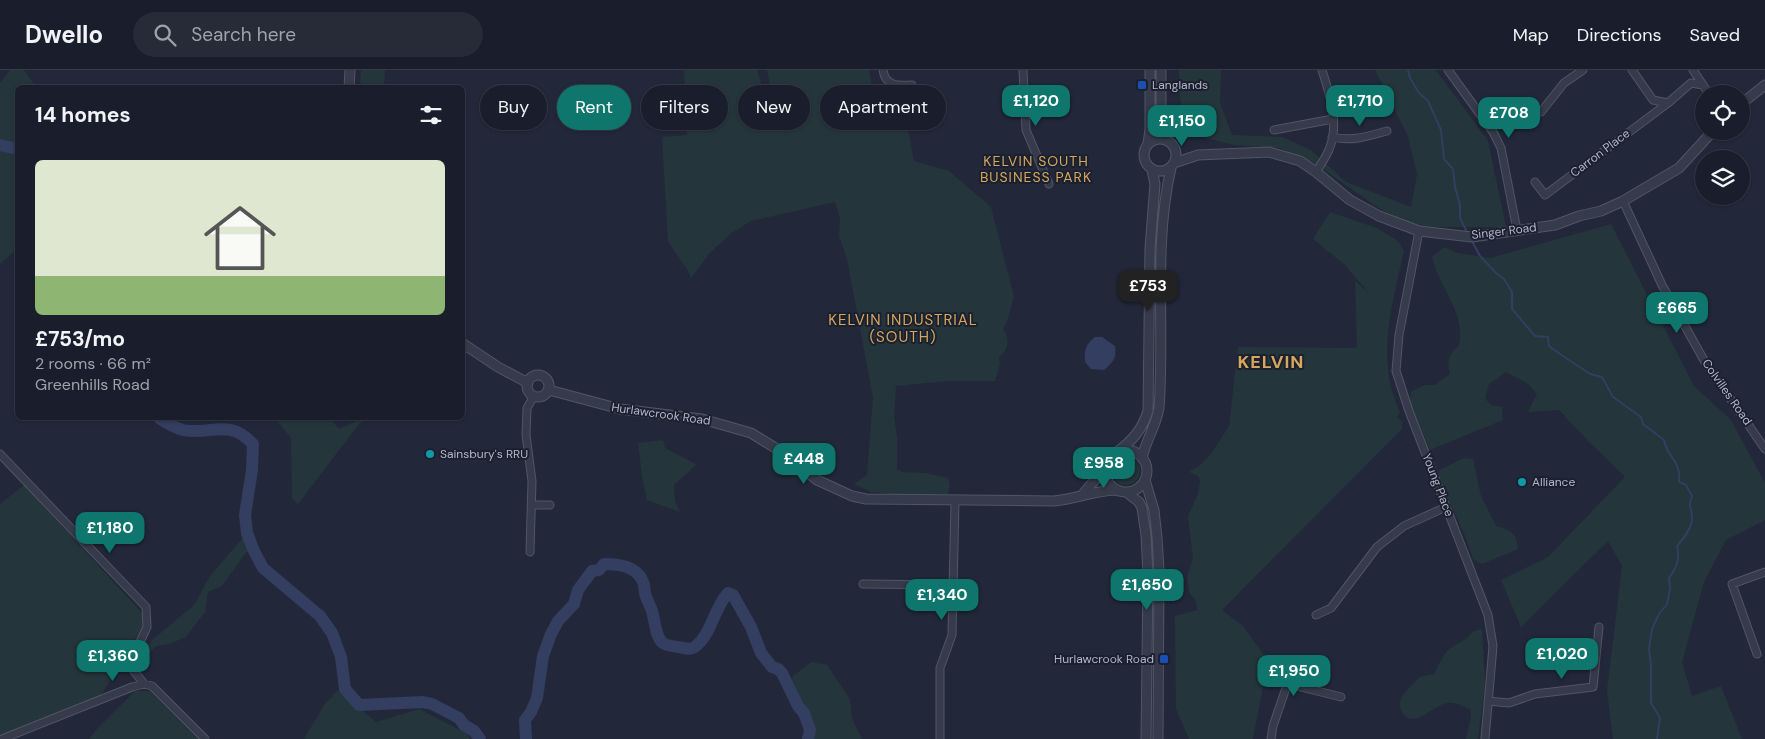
<!DOCTYPE html>
<html lang="en">
<head>
<meta charset="utf-8">
<style>
	:root { --surface:#1a1e2c; --page:#272b38; --text:#f1f3f6; --muted:#9fa2a9; --line:#383c48; --accent:#0f766e }
	body { margin:0; font-family:"DM Sans",sans-serif; background:var(--page); color:var(--text); height:100vh; display:flex; flex-direction:column; font-size:19px; white-space:nowrap }
	* { box-sizing:border-box; margin:0 }
	p { font-size:16px; color:var(--muted) }
	.icon { flex:none; width:28px; height:28px; fill:none; stroke:currentColor; stroke-width:2; stroke-linecap:round; stroke-linejoin:round }
	.map { position:relative; flex:1; overflow:hidden }
	.sheet { position:absolute; left:15px; top:15px; width:450px; height:335px; display:flex; flex-direction:column; background:var(--surface); border-radius:8px; box-shadow:0 1px 4px #0004,0 0 0 1px var(--line) }
	.sheet>* { flex:none }
	.top-card { position:absolute; left:480px; top:15px; width:475px; height:45px; display:flex; gap:10px }
	.controls { position:absolute; left:1695px; top:15px; display:grid; gap:10px }
	.controls a { display:grid; place-items:center; width:55px; height:55px; border-radius:50%; background:var(--surface); box-shadow:0 1px 4px #0004,0 0 0 1px var(--line); font-size:25px }
	.price { position:absolute; translate:-50% -42px; padding:0 11px; border-radius:10px; background:var(--accent); color:#fff; font-size:16px; line-height:32px; filter:drop-shadow(0 1px 2px #0008) }
	.price::after { content:''; position:absolute; left:50%; top:30px; width:15px; height:11px; margin-left:-8px; background:inherit; clip-path:polygon(0 0,100% 0,50% 100%) }
	.price.current { background:#222; color:#fff }
	ul { padding:0; list-style:none }
	li { display:grid; align-content:center; gap:10px; height:265px; padding:0 20px }
	li+li { border-top:1px solid var(--line) }
	li span { display:grid; place-items:center; height:155px; border-radius:8px; color:#555 }
	li>.icon { margin-inline-start:auto }
	span .icon { width:90px; height:90px; fill:#fffc; stroke-width:1 }
	li b { font-size:21px }
	h2 { display:flex; justify-content:space-between; align-items:center; height:60px; padding:0 20px; font-size:21px }
	.tag { padding:0 18px; border-radius:22px; background:var(--surface); box-shadow:0 1px 4px #0004,0 0 0 1px var(--line); font-size:18px; line-height:45px }
	.tag.current { background:var(--accent); color:#fff }
	header { display:flex; align-items:center; gap:30px; box-sizing:border-box; height:70px; padding:0 25px; background:var(--surface); border-bottom:1px solid var(--line) }
	header strong { font-size:24px }
	nav { display:flex; gap:28px; margin-inline-start:auto; font-size:18px }
	.search { width:350px; height:45px; background:var(--page); display:flex; align-items:center; gap:12px; box-sizing:border-box; padding:0 18px; border-radius:28px; color:var(--muted); font-size:19px }
	.map>svg:first-child { display:block }
	.green { fill:#24353b }
	.water { fill:#333e60 }
	.lines { fill:none; stroke-linecap:round; stroke-linejoin:round }
	.stream { stroke:#333e60; stroke-width:2 }
	.river { stroke:#333e60; stroke-width:12 }
	.minor-casing { stroke:#515565; stroke-width:9 }
	.tertiary-casing { stroke:#515565; stroke-width:11 }
	.minor { stroke:#363b4b; stroke-width:7 }
	.tertiary { stroke:#363b4b; stroke-width:9 }
	.transit-dot { fill:#1a4fb4; stroke:#1b202f; stroke-width:2 }
	.culture-dot { fill:#0f9aa8; stroke:#1b202f; stroke-width:2 }
	.labels { text-anchor:middle; dominant-baseline:central; stroke-width:4; stroke-linejoin:round; paint-order:stroke }
	.poi-label { font-size:12px; fill:#b1b5c7; stroke:#1b202f; text-anchor:start }
	.street-label { font-size:12px; fill:#b1b5c7; stroke:#1b202f }
	.neighbourhood-label { font-size:14px; letter-spacing:1px; fill:#d4a65e; stroke:#1b202f }
	.quarter-label { font-size:15px; letter-spacing:1px; fill:#d4a65e; stroke:#1b202f }
	.district-label { font-size:18px; font-weight:bold; letter-spacing:1px; fill:#d4a65e; stroke:#1b202f }
</style>
</head>
<body>
<header>
<strong>Dwello</strong>
<div class="search"><svg class="icon" aria-label="search" viewBox="0 0 24 24"><circle cx="10" cy="10" r="6"/><path d="M15 15l6 6"/></svg>Search here</div>
<nav><a>Map</a><a>Directions</a><a>Saved</a></nav>
</header>
<div class="map">
<svg width="1765" height="669" viewBox="0 0 1765 669">
	<rect width="100%" height="100%" fill="#22283a"/>
	<path class="green" d="M10,0H24L36,17L18,18L17,179L0,194V13Z
		M361,0H385L384,17H360Z
		M684,0H757L767,33L772,28L767,0H869L874,28C880,31 887,33 892,37C910,47 910,73 914,91L949,101L991,137L1014,227L1007,251L1003,259C1010,269 1009,279 999,287L1000,294L995,311H947L896,316L894,345L897,367V399L902,402L926,403L948,408L950,415L948,424L907,425L871,422L854,414L867,405L873,328L847,189L839,166L840,148L835,132L751,151L730,164L710,183L691,208L687,199L668,172L662,67L687,65Z
		M1179,0H1221L1220,33L1232,65L1282,67L1311,80L1346,112L1411,137L1417,104L1408,66L1375,0H1436L1488,71L1506,157H1429L1404,151L1380,139L1314,93L1279,78L1234,75L1186,63L1179,21Z
		M1330,142L1377,158L1398,171L1404,181C1392,235 1375,290 1400,342L1397,347L1402,352V359L1222,540L1243,556L1268,591L1253,669H1189L1176,639L1175,546L1197,540L1196,531L1189,522L1187,507L1193,488L1188,446L1198,424L1200,411L1198,406L1189,402L1200,395L1211,384L1229,356L1238,277L1357,278L1355,211L1368,222L1344,194L1313,169Z
		M1611,154L1694,316L1731,350L1765,413V450L1726,470L1704,512L1682,592L1692,626L1721,616L1742,669H1613L1607,620L1622,496L1608,471L1521,557L1501,510L1548,487L1625,407L1589,372L1559,340L1528,342L1537,324L1527,313L1506,302L1489,314L1485,328L1491,335L1502,337L1503,350L1430,380L1410,332L1411,322L1425,315H1435L1450,304C1446,293 1449,283 1459,276C1466,242 1439,218 1432,187L1444,177L1457,183L1490,188Z
		M275,348H330L339,359L362,348H368L359,354L298,434L292,428L291,368Z
		M663,370L665,378L694,393L696,395L674,415L675,431L680,442L647,430L642,406L638,373Z
		M1112 401a14 14 0 1 1 28 0a14 14 0 1 1-28 0Z
		M1464,388L1473,389L1481,426L1496,456C1512,461 1516,462 1518,479L1482,494L1473,489L1466,468L1439,408V400Z
		M24,415L143,544L144,555L100,627L0,669V434Z
		M247,463L253,478L244,485L222,516L208,522L205,542L186,567L169,574L156,576L150,583L151,593L141,602L137,600V591L152,570L194,535L210,506Z
		M1482,559L1485,613L1478,669H1466L1471,647L1470,639C1463,636 1454,632 1447,633C1429,637 1408,666 1399,634L1402,626L1419,607L1434,604C1439,595 1443,583 1452,577C1460,572 1467,570 1472,562Z
		M811,592L827,595L850,629L852,649L862,669H812L814,652L790,621L793,606Z
		M338,620L376,652L419,639L468,664L470,669H304L325,634Z
		M135,621H150L198,669H89L97,659Z"/>
	<path class="water" d="M1095,267H1102L1115,276C1117,289 1113,292 1104,300L1091,299L1085,292C1084,280 1086,274 1095,267Z"/>
	<g class="lines">
		<path class="stream" d="M1408,0L1410,8L1419,23L1428,31L1441,60L1444,89L1453,99L1455,117L1460,135V148L1466,160
			M1473,173L1480,186L1497,204L1504,209L1512,222V239L1535,266L1548,267L1549,276L1554,280L1590,304L1602,307L1613,327L1641,347L1643,354L1664,370C1667,388 1681,389 1679,412L1686,415L1692,426C1688,437 1691,436 1692,446C1693,457 1684,468 1677,476C1680,489 1677,497 1669,508L1670,519L1667,534L1659,544L1652,559L1649,579L1651,596V633L1660,648L1657,669"/>
		<path class="river" d="M0,75L18,79
			M159,348C165,352 176,358 183,360C210,366 228,347 253,374L252,400L245,445L247,463L254,481L263,498L320,546L332,563L341,587L345,619L359,635L423,632L432,634L459,648L464,655L474,661L480,669
			M526,669L525,650L531,642L537,628L543,586L551,564L558,551L574,534L578,520L592,501L599,500L604,494C619,494 637,496 643,512C645,515 644,519 645,523C646,529 650,535 652,541C655,550 655,567 663,573C667,576 673,576 678,577C685,578 690,581 696,576C712,563 714,538 728,523L733,525L751,557L761,583L772,597L778,599L782,603L798,636L804,643L810,660L808,669"/>
		<g class="minor-casing">
			<path id="minor" d="M883,0C885,16 898,16 912,15
				M1023,0L1026,60L1049,114
				M1448,0L1493,62L1501,78L1517,160
				M1632,0L1653,30L1668,33L1691,13L1703,15
				M1693,0L1709,24
				M1331,31L1369,21
				M1541,42L1564,13L1583,0
				M1274,60L1333,49
				M1332,67C1352,72 1368,66 1387,61
				M1316,102C1321,94 1327,86 1330,77C1339,52 1330,25 1322,0
				M1535,112L1545,125L1668,33
				M1623,131L1662,215L1705,292L1765,379
				M1419,161L1399,265L1396,301L1409,341L1488,545L1493,576L1485,669
				M0,384L146,537L147,557L133,587L134,601L144,614
				M532,435H550
				M530,482L532,411L526,365L527,338L534,326
				M863,514L953,515
				M1316,545L1331,538L1377,477L1404,456L1446,437
				M1757,584L1732,514L1765,502
				M1488,631L1509,633L1535,624L1593,617L1599,557
				M2,669L132,617L144,614L152,616L205,669
				M940,669V598L952,565L955,431
				M1271,669L1273,656L1286,618L1293,615L1341,627"/>
		</g>
		<g class="tertiary-casing">
			<path id="tertiary" d="M1161,0V55L1166,70
				M349,18L350,0
				M1741,34L1765,15
				M1144 85a16 16 0 1 1 32 0a16 16 0 1 1-32 0Z
				M1148,74L1150,59V0
				M1174,93L1198,85L1269,82L1300,91L1316,102L1350,130L1379,146L1419,161L1472,167L1555,155L1579,146L1601,141L1623,131L1679,98L1713,61
				M462,273L498,297L528,313
				M527 316a11 11 0 1 1 22 0a11 11 0 1 1-22 0Z
				M549,320L620,339L702,349L751,363L782,382L817,410L852,426L866,429L1054,431C1076,429 1096,420 1118,420
				M1105 401a21 21 0 1 1 42 0a21 21 0 1 1-42 0Z
				M1117,382C1132,371 1142,360 1148,341L1150,178L1155,114L1152,100
				M1142,388C1146,370 1156,356 1159,338C1165,258 1153,177 1171,98
				M1145,410L1154,440L1157,467L1159,501L1158,669
				M1126,422L1139,432L1142,438L1146,465L1148,505L1146,669
				M1083,424L1105,398"/>
		</g>
		<use href="#minor" class="minor"/>
		<use href="#tertiary" class="tertiary"/>
	</g>
	<g class="transit-dot">
		<rect x="1137" y="10" width="10" height="10" rx="2.5"/>
		<rect x="1159" y="584" width="10" height="10" rx="2.5"/>
	</g>
	<g class="culture-dot">
		<circle cx="430" cy="384" r="5"/>
		<circle cx="1522" cy="412" r="5"/>
	</g>
	<g class="labels">
		<g class="poi-label">
			<text x="1152" y="15">Langlands</text>
			<text x="440" y="384">Sainsbury's RRU</text>
			<text x="1532" y="412">Alliance</text>
			<text x="1154" y="589" text-anchor="end">Hurlawcrook Road</text>
		</g>
		<g class="street-label">
			<text transform="translate(1600 83) rotate(-37)">Carron Place</text>
			<text transform="translate(1504 161) rotate(-7)">Singer Road</text>
			<text transform="translate(1727 322) rotate(55)">Colvilles Road</text>
			<text transform="translate(661 344) rotate(8)">Hurlawcrook Road</text>
			<text transform="translate(1438 415) rotate(69)">Young Place</text>
		</g>
		<g class="neighbourhood-label">
			<text x="1036" y="91">KELVIN SOUTH<tspan x="1036" dy="16">BUSINESS PARK</tspan></text>
		</g>
		<g class="quarter-label">
			<text x="903" y="250">KELVIN INDUSTRIAL<tspan x="903" dy="17">(SOUTH)</tspan></text>
		</g>
		<g class="district-label">
			<text x="1271" y="292">KELVIN</text>
		</g>
	</g>
</svg>
<div class="controls">
<a><svg class="icon" aria-label="locate" viewBox="0 0 24 24"><circle cx="12" cy="12" r="6"/><path d="M12 2v4M12 18v4M2 12h4M18 12h4"/></svg></a>
<a><svg class="icon" aria-label="layers" viewBox="0 0 24 24"><path d="M12 4l9 5-9 5-9-5zM3 14l9 5 9-5"/></svg></a>
</div>
<b class="price" style="left:1036px;top:57px">£1,120</b>
<b class="price" style="left:1360px;top:57px">£1,710</b>
<b class="price" style="left:1509px;top:69px">£708</b>
<b class="price" style="left:1182px;top:77px">£1,150</b>
<b class="price current" style="left:1148px;top:242px">£753</b>
<b class="price" style="left:1677px;top:264px">£665</b>
<b class="price" style="left:804px;top:415px">£448</b>
<b class="price" style="left:1104px;top:419px">£958</b>
<b class="price" style="left:110px;top:484px">£1,180</b>
<b class="price" style="left:1147px;top:541px">£1,650</b>
<b class="price" style="left:942px;top:551px">£1,340</b>
<b class="price" style="left:1562px;top:610px">£1,020</b>
<b class="price" style="left:113px;top:612px">£1,360</b>
<b class="price" style="left:1294px;top:627px">£1,950</b>
<div class="top-card">
<a class="tag">Buy</a>
<a class="tag current">Rent</a>
<a class="tag">Filters</a>
<a class="tag">New</a>
<a class="tag">Apartment</a>
</div>
<section class="sheet">
<h2>14 homes<svg class="icon" aria-label="filters" viewBox="0 0 24 24"><path d="M4 7h16M4 17h16"/><circle cx="9" cy="7" r="2"/><circle cx="15" cy="17" r="2"/></svg></h2>
<ul>
<li><span style="background:linear-gradient(#dfe7d0 75%,#8fb573 0)"><svg class="icon" aria-label="home" viewBox="0 0 24 24"><path d="M3 11l9-7 9 7M6 9v11h12V9"/></svg></span><div><b>£753/mo</b><p>2 rooms · 66 m²</p><p>Greenhills Road</p></div></li>
</ul>
</section>
</div>
</body>
</html>
